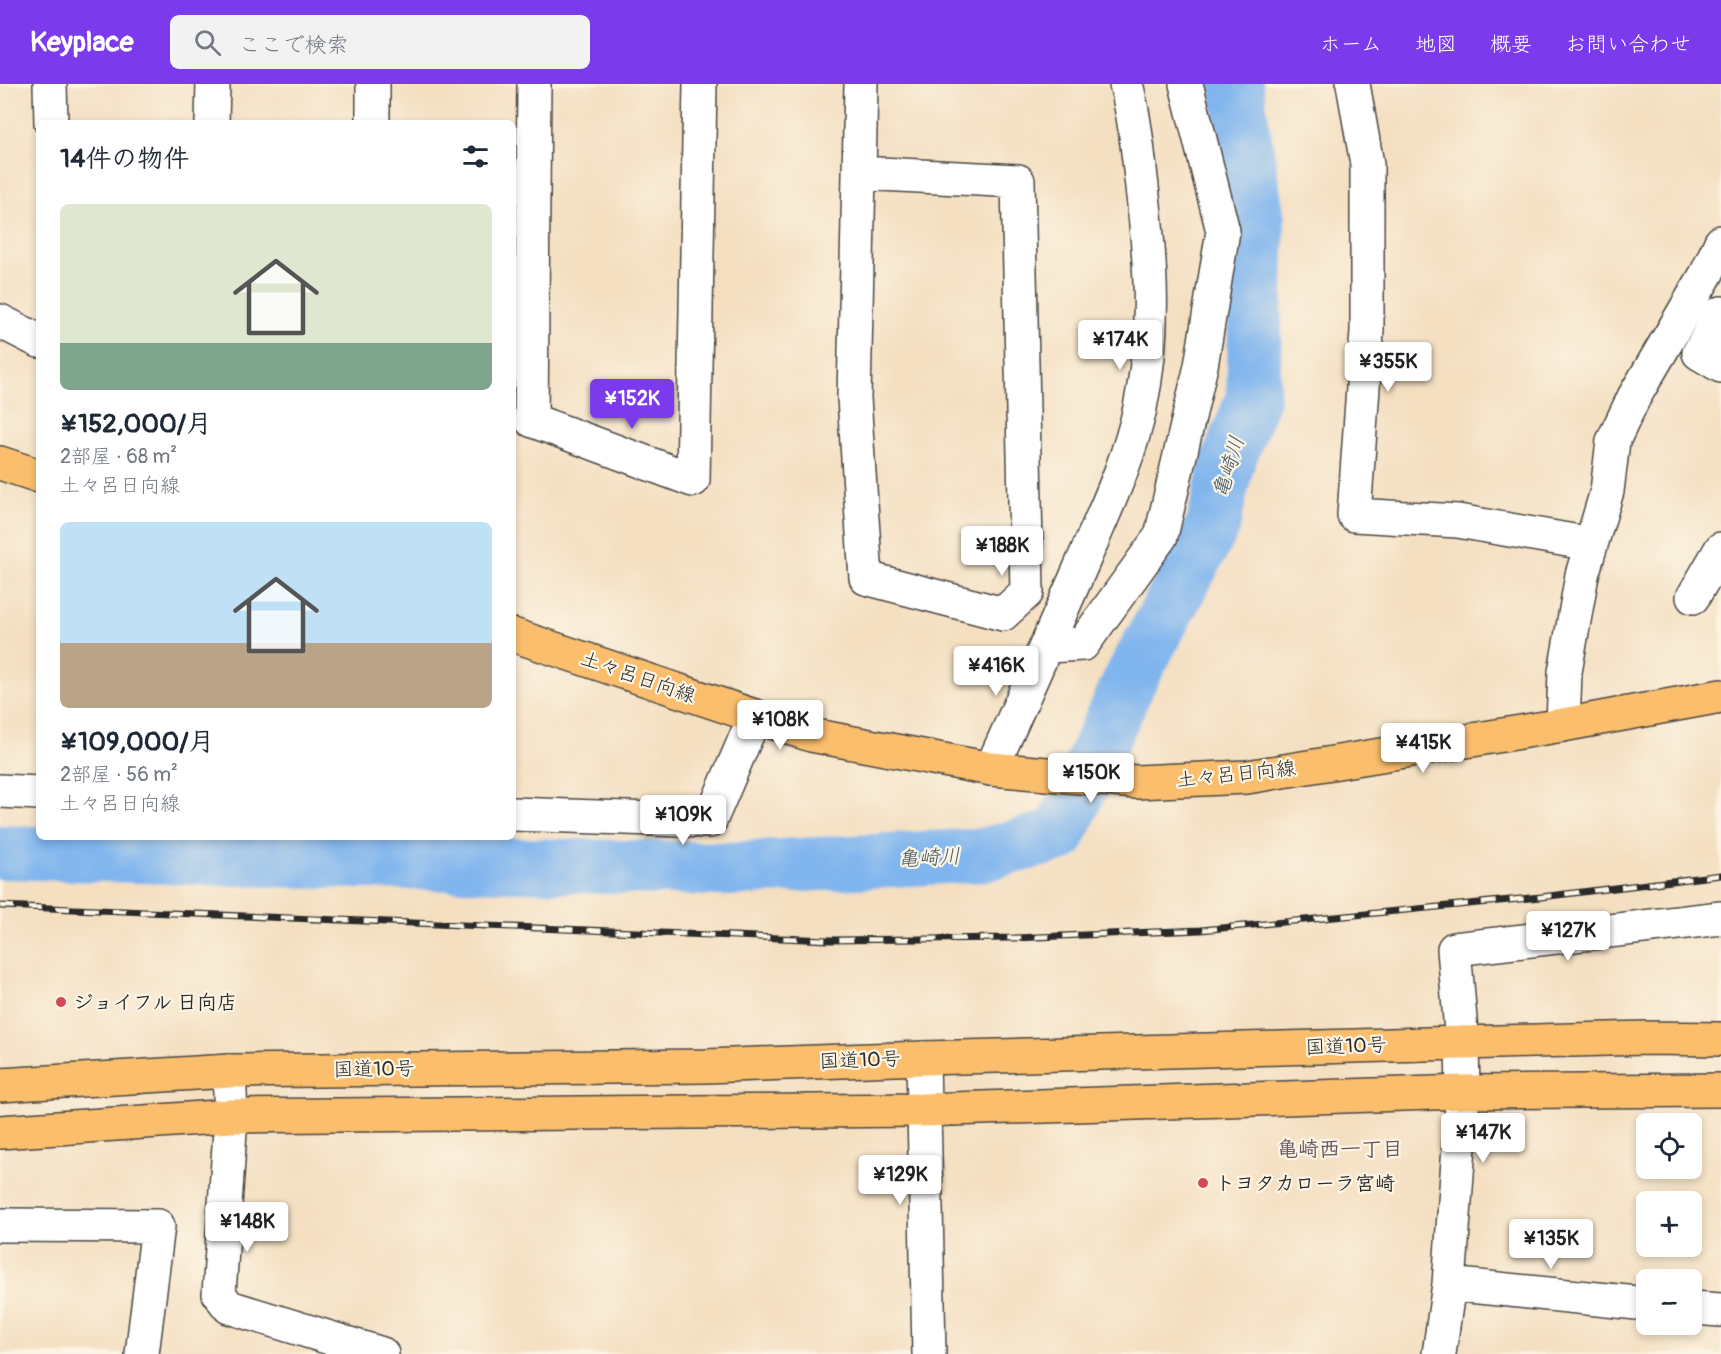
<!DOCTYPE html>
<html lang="ja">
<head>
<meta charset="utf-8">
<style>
	:root { --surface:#fff; --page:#f2f2f3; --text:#1f2937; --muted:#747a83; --accent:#7c3aed }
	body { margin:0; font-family:Pangolin,"Klee One",sans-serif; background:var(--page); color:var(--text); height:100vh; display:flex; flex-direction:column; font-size:22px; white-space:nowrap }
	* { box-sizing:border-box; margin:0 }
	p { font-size:20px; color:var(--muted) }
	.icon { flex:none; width:33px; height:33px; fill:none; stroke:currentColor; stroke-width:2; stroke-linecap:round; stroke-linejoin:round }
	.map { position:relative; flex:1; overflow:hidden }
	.drawer { position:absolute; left:36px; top:36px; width:480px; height:720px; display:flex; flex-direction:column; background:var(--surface); border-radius:9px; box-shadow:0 3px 9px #0003 }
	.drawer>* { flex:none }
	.controls { position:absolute; left:1636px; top:1029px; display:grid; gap:12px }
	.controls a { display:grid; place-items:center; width:66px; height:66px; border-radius:9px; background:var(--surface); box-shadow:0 3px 9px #0003; font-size:30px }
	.price { position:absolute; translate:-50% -51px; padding:0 14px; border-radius:6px; background:#fff; color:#222; font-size:20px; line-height:39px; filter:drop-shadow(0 2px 3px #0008) }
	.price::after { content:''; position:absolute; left:50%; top:36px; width:18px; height:14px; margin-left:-9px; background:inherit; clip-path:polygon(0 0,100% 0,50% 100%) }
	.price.current { background:var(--accent); color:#fff }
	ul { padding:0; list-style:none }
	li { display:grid; align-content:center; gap:12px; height:318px; padding:0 24px }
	li span { display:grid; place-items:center; height:186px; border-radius:9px; color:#555 }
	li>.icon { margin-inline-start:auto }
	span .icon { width:108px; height:108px; fill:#fffc; stroke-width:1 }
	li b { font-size:26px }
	h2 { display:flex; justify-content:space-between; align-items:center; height:72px; padding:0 24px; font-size:26px }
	header { display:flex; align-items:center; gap:36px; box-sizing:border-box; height:84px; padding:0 30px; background:var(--accent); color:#fff }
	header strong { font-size:28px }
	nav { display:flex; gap:33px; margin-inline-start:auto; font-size:21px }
	.search { width:420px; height:54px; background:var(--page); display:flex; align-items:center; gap:15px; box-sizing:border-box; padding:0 21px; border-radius:9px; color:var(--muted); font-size:22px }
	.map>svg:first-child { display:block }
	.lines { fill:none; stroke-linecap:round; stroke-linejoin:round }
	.river { stroke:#80b5ee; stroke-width:54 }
	.minor-casing { stroke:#494642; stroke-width:36 }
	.major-casing { stroke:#494642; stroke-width:36 }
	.highway-casing { stroke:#494642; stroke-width:36 }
	.minor { stroke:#fff; stroke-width:33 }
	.major { stroke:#fabe6d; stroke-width:33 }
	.highway { stroke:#fabe6d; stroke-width:33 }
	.rail-casing { stroke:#2b2b2b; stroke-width:7 }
	.rail { stroke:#fcf5e5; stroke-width:4.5; stroke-dasharray:14; stroke-linecap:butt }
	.poi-dot { fill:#d1495b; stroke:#fcf5e5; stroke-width:2 }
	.labels { text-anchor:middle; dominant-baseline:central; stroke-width:4.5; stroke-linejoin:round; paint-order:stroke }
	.street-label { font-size:20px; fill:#2b2b2b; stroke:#fcf5e5 }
	.poi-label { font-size:20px; font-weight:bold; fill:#2b2b2b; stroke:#fcf5e5; text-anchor:start }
	.water-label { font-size:21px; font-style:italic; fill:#445466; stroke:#fcf5e5 }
	.neighbourhood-label { font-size:21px; font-weight:bold; fill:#6a565e; stroke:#fcf5e5 }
</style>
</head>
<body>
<header>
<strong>Keyplace</strong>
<div class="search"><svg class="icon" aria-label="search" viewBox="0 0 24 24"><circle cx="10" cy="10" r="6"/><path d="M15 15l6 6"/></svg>ここで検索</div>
<nav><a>ホーム</a><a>地図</a><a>概要</a><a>お問い合わせ</a></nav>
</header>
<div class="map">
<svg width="1721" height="1270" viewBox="0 0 1721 1270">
	<rect width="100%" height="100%" fill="#fcf5e5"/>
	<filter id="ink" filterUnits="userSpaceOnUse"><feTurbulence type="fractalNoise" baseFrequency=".0167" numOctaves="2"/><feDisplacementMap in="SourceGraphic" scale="12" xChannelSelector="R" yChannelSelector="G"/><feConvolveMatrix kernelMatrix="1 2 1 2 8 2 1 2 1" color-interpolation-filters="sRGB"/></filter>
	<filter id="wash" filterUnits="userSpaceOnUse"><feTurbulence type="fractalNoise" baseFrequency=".008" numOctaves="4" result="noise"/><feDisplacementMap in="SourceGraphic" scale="24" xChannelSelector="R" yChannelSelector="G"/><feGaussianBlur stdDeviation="1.35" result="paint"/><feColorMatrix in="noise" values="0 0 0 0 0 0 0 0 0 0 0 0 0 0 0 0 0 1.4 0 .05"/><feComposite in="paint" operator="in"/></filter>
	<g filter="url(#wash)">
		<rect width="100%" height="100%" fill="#f4dfc1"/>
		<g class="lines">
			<path class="river" d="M0,768L308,777L729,785L982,771L1059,751L1129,598L1213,442L1227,380L1253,314L1258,135L1236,0"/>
		</g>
	</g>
	<g filter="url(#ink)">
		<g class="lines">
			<g class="minor-casing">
				<path id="minor" d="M50,0L51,39
					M534,0L531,336L693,396L700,0
					M1353,0L1367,80V247L1354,431L1458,437L1591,460
					M212,39L213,0
					M373,39V0
					M860,89L1018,97L1027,508L1003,530L866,494L854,314L861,0
					M1721,229L1699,269L1721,282
					M0,237L39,257
					M1693,513L1721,465
					M1047,562L1083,560L1161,452L1201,282L1223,147L1186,0
					M1563,641L1565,588L1582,491L1607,407L1613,357L1634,313L1707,189L1721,158
					M991,685C1023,615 1054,544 1085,473C1106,424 1129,376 1140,324C1156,249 1151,179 1142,103C1138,68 1135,34 1126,0
					M0,707L39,709
					M513,730L710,737L755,632
					M923,974L929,1270
					M229,987L231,1032L219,1210L229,1223L382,1270
					M0,1141L158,1142L142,1270
					M1449,1200L1647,1220
					M1692,1224L1721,1226
					M1439,1270L1449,1200L1463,1008L1462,959L1454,865L1721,834"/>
			</g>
			<g class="major-casing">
				<path id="major" d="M0,379L39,392
					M513,551L811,651L991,685L1136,698L1247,693L1563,641L1721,612"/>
			</g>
			<g class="highway-casing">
				<path id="highway" d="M0,1001L229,987L706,982L923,974L1462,959L1645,954L1721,955
					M0,1048L231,1032L923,1026L1463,1008L1721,1006"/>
			</g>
			<use href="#minor" class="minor"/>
			<use href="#major" class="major"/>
			<use href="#highway" class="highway"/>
			<g class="rail-casing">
				<path id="rail" d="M0,822L829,856L1014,854L1201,846L1541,813L1721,791"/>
			</g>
			<use href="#rail" class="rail"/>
		</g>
	</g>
	<g class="poi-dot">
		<circle cx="61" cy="918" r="6"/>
		<circle cx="1203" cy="1099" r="6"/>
	</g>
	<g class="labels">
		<g class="street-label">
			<text transform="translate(638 593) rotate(19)">土々呂日向線</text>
			<text transform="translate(1236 690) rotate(-6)">土々呂日向線</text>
			<text transform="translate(1346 962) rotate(-2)">国道10号</text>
			<text transform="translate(860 976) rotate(-2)">国道10号</text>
			<text transform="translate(374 985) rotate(-1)">国道10号</text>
		</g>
		<g class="poi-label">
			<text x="73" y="918">ジョイフル 日向店</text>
			<text x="1215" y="1099">トヨタカローラ宮崎</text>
		</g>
		<g class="water-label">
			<text transform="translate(1229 383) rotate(-73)">亀崎川</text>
			<text transform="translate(929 774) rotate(-3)">亀崎川</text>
		</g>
		<g class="neighbourhood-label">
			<text x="1340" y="1065">亀崎西一丁目</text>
		</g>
	</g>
</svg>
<div class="controls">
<a><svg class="icon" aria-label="locate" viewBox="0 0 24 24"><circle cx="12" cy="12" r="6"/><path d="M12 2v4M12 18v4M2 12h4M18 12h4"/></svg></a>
<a>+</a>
<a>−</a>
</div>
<b class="price" style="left:1120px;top:287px">¥174K</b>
<b class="price" style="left:1388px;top:309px">¥355K</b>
<b class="price current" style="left:632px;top:346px">¥152K</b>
<b class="price" style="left:1002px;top:493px">¥188K</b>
<b class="price" style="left:996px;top:613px">¥416K</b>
<b class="price" style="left:780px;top:667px">¥108K</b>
<b class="price" style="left:1423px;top:690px">¥415K</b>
<b class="price" style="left:1091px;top:720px">¥150K</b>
<b class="price" style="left:683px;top:762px">¥109K</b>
<b class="price" style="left:1568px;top:878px">¥127K</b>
<b class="price" style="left:1483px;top:1080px">¥147K</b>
<b class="price" style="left:900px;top:1122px">¥129K</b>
<b class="price" style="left:247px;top:1169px">¥148K</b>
<b class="price" style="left:1551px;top:1186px">¥135K</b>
<section class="drawer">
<h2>14件の物件<svg class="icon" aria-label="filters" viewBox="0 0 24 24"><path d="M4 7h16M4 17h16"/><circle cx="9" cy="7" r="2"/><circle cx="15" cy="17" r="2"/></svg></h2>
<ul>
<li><span style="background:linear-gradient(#dfe7d0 75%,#7fa58c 0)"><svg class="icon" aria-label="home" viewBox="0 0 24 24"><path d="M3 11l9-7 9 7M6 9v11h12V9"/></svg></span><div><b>¥152,000/月</b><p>2部屋 · 68 m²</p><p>土々呂日向線</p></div></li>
<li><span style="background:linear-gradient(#bfe0f5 65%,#b9a48a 0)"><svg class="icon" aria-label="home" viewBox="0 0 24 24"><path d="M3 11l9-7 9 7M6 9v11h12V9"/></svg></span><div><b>¥109,000/月</b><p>2部屋 · 56 m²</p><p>土々呂日向線</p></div></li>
</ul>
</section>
</div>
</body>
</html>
